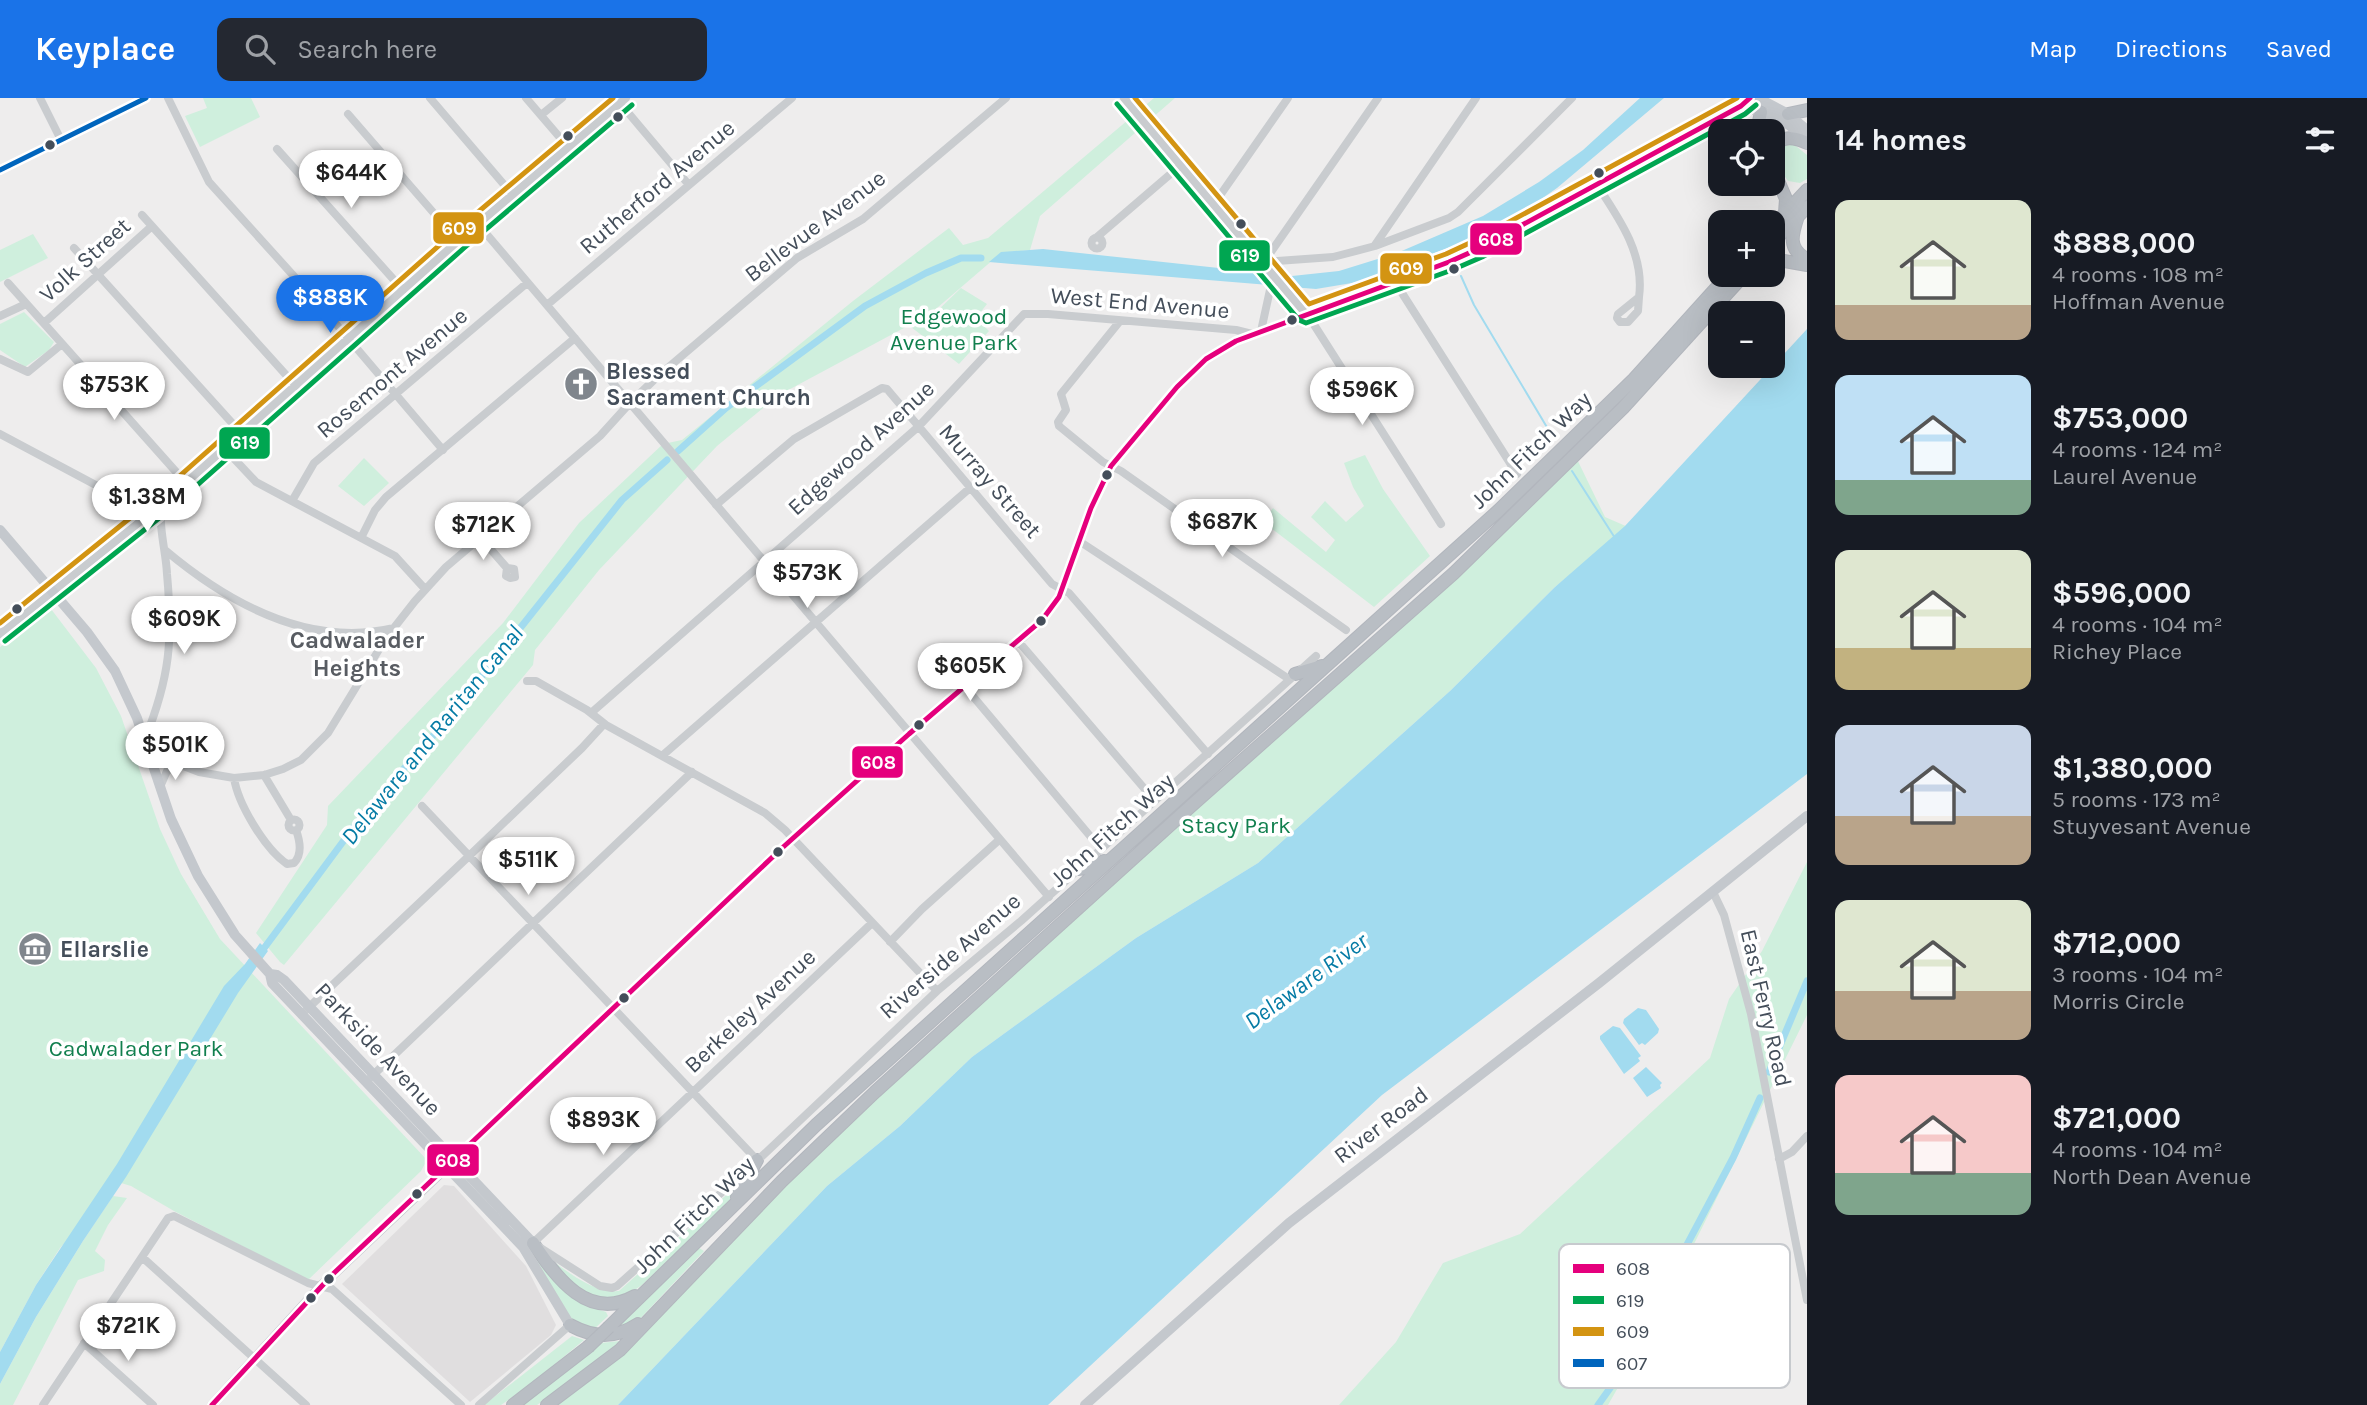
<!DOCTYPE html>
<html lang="en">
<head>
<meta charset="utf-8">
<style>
	:root { --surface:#171b24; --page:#242831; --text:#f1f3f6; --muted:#9ea1a6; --accent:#1a73e8 }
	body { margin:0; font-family:Karla,sans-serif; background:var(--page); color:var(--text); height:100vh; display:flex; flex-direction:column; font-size:26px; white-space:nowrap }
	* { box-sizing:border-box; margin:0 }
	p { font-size:23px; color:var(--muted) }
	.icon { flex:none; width:38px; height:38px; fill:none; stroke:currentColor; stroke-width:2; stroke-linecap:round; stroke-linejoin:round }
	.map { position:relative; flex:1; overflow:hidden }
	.details { display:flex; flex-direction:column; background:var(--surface); width:560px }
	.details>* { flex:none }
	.controls { position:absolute; left:1708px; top:21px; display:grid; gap:14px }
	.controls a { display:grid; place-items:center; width:77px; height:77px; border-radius:14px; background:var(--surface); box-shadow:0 7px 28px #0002; font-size:35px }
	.price { position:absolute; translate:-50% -60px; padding:0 16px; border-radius:24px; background:#fff; color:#222; font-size:23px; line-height:46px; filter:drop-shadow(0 2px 4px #0008) }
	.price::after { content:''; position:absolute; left:50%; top:42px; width:21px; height:16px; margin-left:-10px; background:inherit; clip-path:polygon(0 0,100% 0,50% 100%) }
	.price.selected { background:var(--accent); color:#fff }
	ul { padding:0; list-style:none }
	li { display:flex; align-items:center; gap:21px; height:175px; padding:0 28px }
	li span { display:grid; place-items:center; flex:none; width:196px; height:140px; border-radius:14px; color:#555 }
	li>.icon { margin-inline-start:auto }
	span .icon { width:84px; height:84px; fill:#fffc; stroke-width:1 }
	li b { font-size:30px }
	h2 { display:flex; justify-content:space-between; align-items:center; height:84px; padding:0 28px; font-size:30px }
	header { display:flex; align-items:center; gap:42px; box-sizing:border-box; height:98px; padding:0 35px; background:var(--accent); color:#fff }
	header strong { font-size:33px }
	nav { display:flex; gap:38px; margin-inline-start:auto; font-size:24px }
	.search { width:490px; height:63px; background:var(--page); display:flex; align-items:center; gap:18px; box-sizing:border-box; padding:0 24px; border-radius:14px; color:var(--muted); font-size:26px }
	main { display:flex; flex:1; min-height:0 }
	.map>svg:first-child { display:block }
	.education { fill:#e0dedf }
	.green { fill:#cfefdd }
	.water { fill:#a2dbef }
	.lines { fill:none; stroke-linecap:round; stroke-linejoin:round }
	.stream { stroke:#a2dbef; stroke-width:2 }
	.canal { stroke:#a2dbef; stroke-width:7 }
	.highway-casing { stroke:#b2b6bd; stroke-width:14 }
	.minor { stroke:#c9cccf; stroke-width:8 }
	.major { stroke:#c4c8cd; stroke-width:10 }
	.highway { stroke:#b9bec4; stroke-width:12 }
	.highway-bridge-casing { stroke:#b2b6bd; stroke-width:14; stroke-linecap:butt }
	.highway-bridge { stroke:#b9bec4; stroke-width:12 }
	.bus-1-casing { stroke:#fff; stroke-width:10 }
	.bus-2-casing { stroke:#fff; stroke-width:10 }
	.bus-3-casing { stroke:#fff; stroke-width:10 }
	.bus-4-casing { stroke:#fff; stroke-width:10 }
	.bus-1 { stroke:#e5007d; stroke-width:5 }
	.bus-2 { stroke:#00a651; stroke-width:5 }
	.bus-3 { stroke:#d39412; stroke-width:5 }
	.bus-4 { stroke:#0065bd; stroke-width:5 }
	.bus-dot { fill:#444e5a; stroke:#fff; stroke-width:2.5 }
	.labels { text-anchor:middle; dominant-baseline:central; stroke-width:7; stroke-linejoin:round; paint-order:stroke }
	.street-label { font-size:23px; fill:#444e5a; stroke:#fff }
	.park-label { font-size:23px; fill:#117f4e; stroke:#fff }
	.poi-label { font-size:23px; font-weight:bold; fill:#444e5a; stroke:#fff; text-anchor:start }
	.neighbourhood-label { font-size:24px; font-weight:bold; fill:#585c62; stroke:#fff }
	.water-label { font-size:24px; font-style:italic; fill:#057ba5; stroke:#fff }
	.key { fill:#fff; stroke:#c7cace; stroke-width:2 }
	.key-label { font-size:19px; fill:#444e5a }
	.line-badge { stroke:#fff; stroke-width:2.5 }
	.badge-label { font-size:19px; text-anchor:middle; font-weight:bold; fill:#fff }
</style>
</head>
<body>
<header>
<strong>Keyplace</strong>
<div class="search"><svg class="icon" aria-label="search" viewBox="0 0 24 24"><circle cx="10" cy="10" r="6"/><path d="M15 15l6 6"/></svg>Search here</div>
<nav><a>Map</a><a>Directions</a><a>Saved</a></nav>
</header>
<main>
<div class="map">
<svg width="1807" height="1307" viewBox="0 0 1807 1307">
	<rect width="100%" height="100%" fill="#eeeded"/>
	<path class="education" d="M444,1087L454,1088L526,1168L556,1227L551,1237L470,1304L342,1186Z"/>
	<path class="green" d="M203,0H251L260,19L200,49L185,18L207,10Z
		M1154,0H1175L1040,118L1030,152L1001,155L930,216L779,297L717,348L599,472L535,552L533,567L284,867L280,864L256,835L327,727L328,708L503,525L579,425L663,346L682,342L853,203L949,130L963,147L988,140Z
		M1791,44L1807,57V81L1800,85L1788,83C1779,70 1772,63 1779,48Z
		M33,136L48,160L0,184V152Z
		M961,190L987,206L976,220L989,233L959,266L911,229L934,216Z
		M24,214L54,244L49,252L25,269L0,252V226Z
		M1365,357L1383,391L1430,458L1374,509L1263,424L1273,410L1326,454L1335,442L1311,419L1325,403L1346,424L1364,408L1353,389L1344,365Z
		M1575,357L1605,419L1628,429L1555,489L1450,593L1258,765L1136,840L972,959L900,1028L827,1088L618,1307H547L599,1270L782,1083Z
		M364,360L389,385L364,408L338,388Z
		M51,511L96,570L121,618L160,731L181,776L220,841L427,1062L421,1073L308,1182L174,1113L131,1088L121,1085L60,1150L36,1187L0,1254V549Z
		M1807,764V917L1657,1221L1608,1307H1339L1396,1244L1443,1165L1520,1136L1710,960L1729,901L1762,853Z
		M743,1082L727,1106L642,1187L623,1200H591L571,1187L546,1158C567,1173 592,1195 619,1193Z
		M113,1098L127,1100L108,1127L95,1153L105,1162L104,1173L78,1182L13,1307H0V1286L36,1219L83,1143Z
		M699,1150L704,1153L636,1225L613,1234Z
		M535,1160L580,1205L606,1214L608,1218L592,1233L572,1223Z
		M572,1238L584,1242L531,1286L501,1307H484Z
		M620,1243L582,1276L537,1307H522L600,1245Z"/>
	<path class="water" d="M1640,0H1664L1557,90L1530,109L1461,145L1358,184L1316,191L989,164L1001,154L1043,151L1292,178L1339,173L1397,155L1483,118L1539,84L1583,52Z
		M1807,231V676L1382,997L1048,1307H618L827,1088L900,1028L972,959L1136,840L1258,765L1450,593L1555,489L1625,428Z
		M260,845L268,853L238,895L126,1079L83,1143L36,1219L0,1286V1254L36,1187L117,1066L224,888L245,866Z
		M1638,910L1646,912L1659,931L1658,935L1645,947L1642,945L1639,947L1623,925L1624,921Z
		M1613,928L1620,930L1641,958L1638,960L1640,963L1624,976L1600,941V938Z
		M1646,969L1662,985L1660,987L1661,990L1647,999L1633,980Z"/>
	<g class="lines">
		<path class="stream" d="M1461,178L1474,207L1551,336
			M1572,373L1615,440"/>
		<path class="canal" d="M678,353L726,310L865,208L926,175L961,160H981
			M259,857L362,718L447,622L622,402L667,362
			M1769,974L1807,883
			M1598,1307L1613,1286L1733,1060L1760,1000"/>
		<g class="highway-casing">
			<path id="highway" d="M1788,16L1807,12
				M1757,33L1761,14
				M1773,49C1783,37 1794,39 1807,45
				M1773,71L1786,101L1785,115
				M1798,118C1792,136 1787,151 1807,161
				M1773,128L1807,92
				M1773,144L1807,109
				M1773,161L1807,167
				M1295,576L1322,568
				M1078,771L1092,769L1104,763
				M737,1099L757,1062
				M533,1145C557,1180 588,1224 635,1198
				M570,1227C594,1240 615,1241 638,1226
				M609,1229L816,1027L1498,413L1634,281L1728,177
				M513,1307L588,1249
				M547,1307L620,1252L782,1083L875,994L1191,708L1454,475L1623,310L1744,177"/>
		</g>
		<path class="minor" d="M40,0L61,42
			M168,0L209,84L319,206L443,352
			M430,0L512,96
			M526,0L568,49
			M1124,0L1311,222L1441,426
			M620,5L689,87
			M348,16L458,143
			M541,17L562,0
			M277,51L403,192
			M0,72L146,0
			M1597,87C1619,120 1645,157 1639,199
			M1214,106L1288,0
			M142,117L296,288
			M478,126L1049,799
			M1097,139L1181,67
			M1091.5 145a5.5 5.5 0 1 1 11 0a5.5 5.5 0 1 1-11 0Z
			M1375,147L1476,0
			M74,150L242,336
			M1264,164L1333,159L1375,148L1449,120L1458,114L1572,0
			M1264,164L1378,0
			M1395,184L1517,376
			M8,185L186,385
			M1639,199L1638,213L1628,224H1620L1617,220L1618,216Z
			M547,207L792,0
			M0,218L26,206
			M1120,223L1061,296L1066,312L1058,324L1059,328L1103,364L1121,373L1346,532
			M44,225L152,128
			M1261,233L1273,178
			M0,261L28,274L62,246
			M0,336L137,409L156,411
			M225,351L256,384L395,458L425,491
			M292,403L314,365L527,185
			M716,407L794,341L882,290L887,291L1052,486L1069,495L1208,656
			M480,439L507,470L514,471L515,479L510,480L506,478L507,470
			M361,440L375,412L386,399L575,240
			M1079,443L1289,581
			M165,452C228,505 309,550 394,530
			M0,536L162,406L458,143L626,0
			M1019,544L1155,703
			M527,583H536L587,612L606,627L765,715L785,732L937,893
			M966,590L1101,751
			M591,615L918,329L1024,216H1048L1236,232L1252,236
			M145,641C170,579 173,542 167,476C166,453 158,429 162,406
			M150,655L199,674L234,680L264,677L283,671L301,662L328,635L386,540L415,503L446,469L600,338L629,306L657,279L797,160L863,121L1006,0
			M663,657L970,390
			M264,677L291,722
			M234,680C238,706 265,751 287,766L294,765C303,756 300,743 296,732
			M160,689L167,673L179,666
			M422,708L757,1062
			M288.5 727a5.5 5.5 0 1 1 11 0a5.5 5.5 0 1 1-11 0Z
			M1713,794L1724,817L1751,916L1807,1202
			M872,825L533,1145L600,1188L612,1190L617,1188L759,1061L937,893L1021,823L1316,558
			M890,844L922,811L999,742
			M306,912L469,758L582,650L604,626
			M371,979L692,674
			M1779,1061L1792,1054L1807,1038
			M454,1062L782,750L909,636L1023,540L1042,522L1059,499L1091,410L1111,368L1177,289L1206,261L1236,243L1449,164L1478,151L1741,8L1750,0
			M142,1159L306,1307
			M84,1245L153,1307
			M43,1307L168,1120L174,1118L308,1185L332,1191L461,1307
			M479,1307L570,1227"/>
		<path class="major" d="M1735,0C1744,12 1756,12 1770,17C1785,22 1797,32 1807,44
			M1758,0L1788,16L1807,32
			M0,432L87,534L115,573L137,620L171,721L198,778L235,837L270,876L272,885L523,1149L570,1227
			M270,876L277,877L284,882L533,1145
			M212,1307L321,1188L450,1066
			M1085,1307L1289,1125L1599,885L1807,718"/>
		<use href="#highway" class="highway"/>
		<g class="highway-bridge-casing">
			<path id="highway-bridge" d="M588,1249L609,1229"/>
		</g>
		<use href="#highway-bridge" class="highway-bridge"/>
		<g class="bus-1-casing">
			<path id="bus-1" d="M212,1307L333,1176L781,751L909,636L1042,522L1059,499L1091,410L1111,368L1177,289L1206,261L1236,243L1449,164L1478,151L1741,8L1750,0"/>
		</g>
		<g class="bus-2-casing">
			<path id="bus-2" d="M1117,6L1299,222L1306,225L1452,172L1482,159L1745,16L1756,7
				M5,543L168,413L464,150L632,7"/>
		</g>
		<g class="bus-3-casing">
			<path id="bus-3" d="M1135,0L1309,206L1446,156L1474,143L1737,0
				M0,525L156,399L452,136L613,0"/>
		</g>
		<g class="bus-4-casing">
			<path id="bus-4" d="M0,72L146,0"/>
		</g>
		<use href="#bus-1" class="bus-1"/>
		<use href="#bus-2" class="bus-2"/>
		<use href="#bus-3" class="bus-3"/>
		<use href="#bus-4" class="bus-4"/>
	</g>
	<defs>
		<g id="church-disc" transform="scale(1.75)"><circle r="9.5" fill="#80868d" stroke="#fff"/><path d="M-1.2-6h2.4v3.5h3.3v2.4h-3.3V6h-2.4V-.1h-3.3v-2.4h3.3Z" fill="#fff"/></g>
		<g id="museum-disc" transform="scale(1.75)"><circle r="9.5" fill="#80868d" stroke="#fff"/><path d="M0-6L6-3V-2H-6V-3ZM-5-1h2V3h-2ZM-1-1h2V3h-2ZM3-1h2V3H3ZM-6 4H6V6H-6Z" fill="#fff"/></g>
	</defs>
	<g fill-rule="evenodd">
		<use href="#church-disc" x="581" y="286"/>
		<use href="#museum-disc" x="35" y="851"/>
	</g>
	<g class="bus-dot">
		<circle cx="618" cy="19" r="6"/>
		<circle cx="568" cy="38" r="6"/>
		<circle cx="50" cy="47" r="6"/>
		<circle cx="1599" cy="75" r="6"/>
		<circle cx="1241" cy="126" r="6"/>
		<circle cx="1454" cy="171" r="6"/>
		<circle cx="1292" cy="222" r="6"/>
		<circle cx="1107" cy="377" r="6"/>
		<circle cx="17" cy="511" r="6"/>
		<circle cx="1041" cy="523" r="6"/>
		<circle cx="919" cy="627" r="6"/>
		<circle cx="778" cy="754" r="6"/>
		<circle cx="624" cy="900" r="6"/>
		<circle cx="417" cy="1096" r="6"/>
		<circle cx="329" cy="1181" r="6"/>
		<circle cx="311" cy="1200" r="6"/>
	</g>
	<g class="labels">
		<g class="street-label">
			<text transform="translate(657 89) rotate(-40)">Rutherford Avenue</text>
			<text transform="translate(815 128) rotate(-37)">Bellevue Avenue</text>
			<text transform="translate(85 162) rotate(-42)">Volk Street</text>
			<text transform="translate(1140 205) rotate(5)">West End Avenue</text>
			<text transform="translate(392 275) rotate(-40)">Rosemont Avenue</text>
			<text transform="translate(861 350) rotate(-42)">Edgewood Avenue</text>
			<text transform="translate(1531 352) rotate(-44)">John Fitch Way</text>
			<text transform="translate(990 383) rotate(49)">Murray Street</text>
			<text transform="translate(1112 732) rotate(-42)">John Fitch Way</text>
			<text transform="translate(950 858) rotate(-41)">Riverside Avenue</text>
			<text transform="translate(1766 910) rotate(77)">East Ferry Road</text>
			<text transform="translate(750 913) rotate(-43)">Berkeley Avenue</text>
			<text transform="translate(378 951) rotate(47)">Parkside Avenue</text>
			<text transform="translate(1381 1027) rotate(-37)">River Road</text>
			<text transform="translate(694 1117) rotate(-44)">John Fitch Way</text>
		</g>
		<g class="park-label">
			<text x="954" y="218">Edgewood<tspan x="954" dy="26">Avenue Park</tspan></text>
			<text x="1236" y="727">Stacy Park</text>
			<text x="136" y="950">Cadwalader Park</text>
		</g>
		<g class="poi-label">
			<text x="606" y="273">Blessed<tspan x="606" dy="26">Sacrament Church</tspan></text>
			<text x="60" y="851">Ellarslie</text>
		</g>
		<g class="neighbourhood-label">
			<text x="357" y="542">Cadwalader<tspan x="357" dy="28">Heights</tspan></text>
		</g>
		<g class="water-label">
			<text transform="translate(432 637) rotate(-51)">Delaware and Raritan Canal</text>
			<text transform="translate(1306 883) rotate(-36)">Delaware River</text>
		</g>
	</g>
	<rect x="1559" y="1146" width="231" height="144" rx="10" class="key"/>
	<rect x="1573" y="1166" width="31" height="9" fill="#e5007d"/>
	<rect x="1573" y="1198" width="31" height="8" fill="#00a651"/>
	<rect x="1573" y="1229" width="31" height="9" fill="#d39412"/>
	<rect x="1573" y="1261" width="31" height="8" fill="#0065bd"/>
	<g class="key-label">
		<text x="1616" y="1177">608</text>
		<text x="1616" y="1209">619</text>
		<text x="1616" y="1240">609</text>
		<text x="1616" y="1272">607</text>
	</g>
	<g class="line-badge">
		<rect x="432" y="113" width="53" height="34" rx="7" fill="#d39412"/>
		<rect x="1469" y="124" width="54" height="34" rx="7" fill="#e5007d"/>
		<rect x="1218" y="141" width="53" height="33" rx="7" fill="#00a651"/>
		<rect x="1379" y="154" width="54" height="33" rx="7" fill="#d39412"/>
		<rect x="218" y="328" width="53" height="34" rx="7" fill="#00a651"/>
		<rect x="851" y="647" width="53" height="34" rx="7" fill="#e5007d"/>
		<rect x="426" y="1045" width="54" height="34" rx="7" fill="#e5007d"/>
	</g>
	<g class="badge-label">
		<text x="459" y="137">609</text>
		<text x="1496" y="148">608</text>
		<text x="1245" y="164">619</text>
		<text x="1406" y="177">609</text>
		<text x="245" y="351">619</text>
		<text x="878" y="671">608</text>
		<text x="453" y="1069">608</text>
	</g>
</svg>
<div class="controls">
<a><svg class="icon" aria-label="locate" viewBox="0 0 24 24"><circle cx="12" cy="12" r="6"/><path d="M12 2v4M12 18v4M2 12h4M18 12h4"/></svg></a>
<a>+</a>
<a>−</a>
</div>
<b class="price" style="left:351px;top:112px">$644K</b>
<b class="price selected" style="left:330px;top:237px">$888K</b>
<b class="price" style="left:114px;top:324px">$753K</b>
<b class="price" style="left:1362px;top:329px">$596K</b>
<b class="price" style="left:147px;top:436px">$1.38M</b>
<b class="price" style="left:1222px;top:461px">$687K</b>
<b class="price" style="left:483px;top:464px">$712K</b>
<b class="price" style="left:807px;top:512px">$573K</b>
<b class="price" style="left:184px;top:558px">$609K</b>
<b class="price" style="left:970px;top:605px">$605K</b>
<b class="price" style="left:175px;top:684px">$501K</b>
<b class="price" style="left:528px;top:799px">$511K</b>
<b class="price" style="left:603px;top:1059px">$893K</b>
<b class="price" style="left:128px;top:1265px">$721K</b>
</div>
<section class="details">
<h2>14 homes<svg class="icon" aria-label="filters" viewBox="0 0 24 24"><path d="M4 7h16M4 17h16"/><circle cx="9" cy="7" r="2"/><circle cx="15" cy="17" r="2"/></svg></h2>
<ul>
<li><span style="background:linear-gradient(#dfe7d0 75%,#b9a48a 0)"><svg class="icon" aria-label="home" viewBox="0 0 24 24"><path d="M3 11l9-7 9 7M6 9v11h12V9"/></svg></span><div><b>$888,000</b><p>4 rooms · 108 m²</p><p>Hoffman Avenue</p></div></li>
<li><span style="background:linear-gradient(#bfe0f5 75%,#7fa58c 0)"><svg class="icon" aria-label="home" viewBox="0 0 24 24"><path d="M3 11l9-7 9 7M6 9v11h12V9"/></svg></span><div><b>$753,000</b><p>4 rooms · 124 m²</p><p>Laurel Avenue</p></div></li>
<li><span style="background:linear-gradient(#dfe7d0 70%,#c2b280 0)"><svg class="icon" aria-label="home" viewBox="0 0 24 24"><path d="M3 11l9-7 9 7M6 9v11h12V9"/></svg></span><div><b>$596,000</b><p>4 rooms · 104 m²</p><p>Richey Place</p></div></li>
<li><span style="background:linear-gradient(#c9d6e8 65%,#b9a48a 0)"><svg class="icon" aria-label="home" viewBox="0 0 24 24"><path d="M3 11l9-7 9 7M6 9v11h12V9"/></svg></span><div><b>$1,380,000</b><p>5 rooms · 173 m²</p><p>Stuyvesant Avenue</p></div></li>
<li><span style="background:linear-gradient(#dfe7d0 65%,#b9a48a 0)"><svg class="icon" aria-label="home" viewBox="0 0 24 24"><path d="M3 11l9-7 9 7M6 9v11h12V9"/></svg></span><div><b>$712,000</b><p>3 rooms · 104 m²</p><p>Morris Circle</p></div></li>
<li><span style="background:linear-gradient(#f6c9c9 70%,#7fa58c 0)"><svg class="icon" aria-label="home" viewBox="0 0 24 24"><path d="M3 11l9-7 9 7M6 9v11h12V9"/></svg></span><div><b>$721,000</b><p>4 rooms · 104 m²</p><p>North Dean Avenue</p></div></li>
</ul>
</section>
</main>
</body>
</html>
